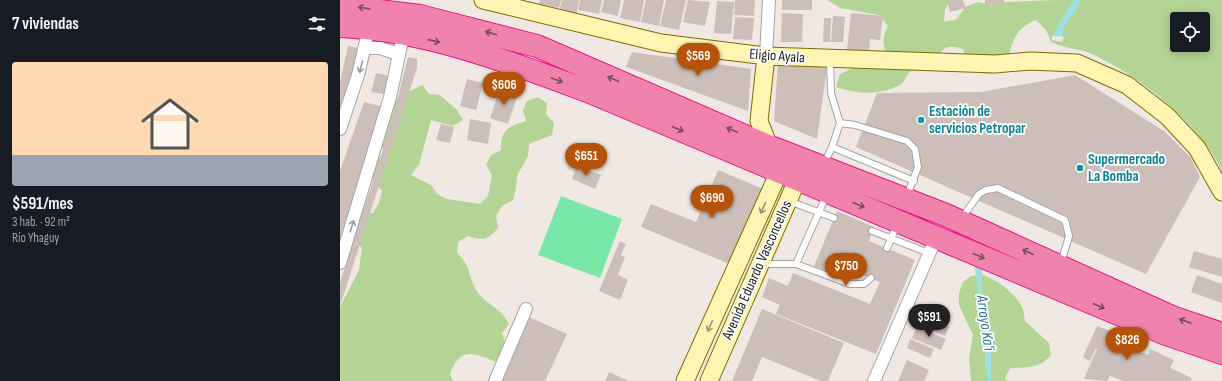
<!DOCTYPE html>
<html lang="es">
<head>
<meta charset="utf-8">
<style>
	:root { --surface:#171b24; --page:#20242c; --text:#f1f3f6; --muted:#9ea1a6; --line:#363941; --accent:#b45309 }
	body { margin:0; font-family:"Sofia Sans Condensed",sans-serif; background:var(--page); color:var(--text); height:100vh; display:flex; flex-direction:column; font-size:15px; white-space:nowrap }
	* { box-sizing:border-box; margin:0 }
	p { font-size:13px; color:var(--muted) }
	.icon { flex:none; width:22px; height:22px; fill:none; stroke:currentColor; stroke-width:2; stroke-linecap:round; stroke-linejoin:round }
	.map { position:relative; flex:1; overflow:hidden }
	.side { display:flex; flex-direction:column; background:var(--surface); width:340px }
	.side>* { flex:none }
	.buttons { position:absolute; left:830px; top:12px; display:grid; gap:8px }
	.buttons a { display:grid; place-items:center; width:40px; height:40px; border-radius:4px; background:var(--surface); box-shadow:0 2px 10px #0003; font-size:20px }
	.price { position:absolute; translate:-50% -34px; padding:0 9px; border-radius:14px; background:var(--accent); color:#fff; font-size:13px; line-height:26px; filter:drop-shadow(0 1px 2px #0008) }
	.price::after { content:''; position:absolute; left:50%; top:24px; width:12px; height:9px; margin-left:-6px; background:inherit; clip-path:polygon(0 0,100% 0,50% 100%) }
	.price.selected { background:#222; color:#fff }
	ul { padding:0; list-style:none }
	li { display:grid; align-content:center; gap:8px; height:212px; padding:0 12px }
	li+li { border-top:1px solid var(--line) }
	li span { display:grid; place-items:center; height:124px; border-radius:4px; color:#555 }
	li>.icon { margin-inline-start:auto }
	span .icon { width:72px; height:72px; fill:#fffc; stroke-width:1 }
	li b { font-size:17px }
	h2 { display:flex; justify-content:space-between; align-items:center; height:48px; padding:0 12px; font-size:17px }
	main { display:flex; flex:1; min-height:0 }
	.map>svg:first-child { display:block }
	.forest { fill:#b3d494; fill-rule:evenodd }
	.pitch { fill:#79e7a7 }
	.water { fill:#9fe0e2 }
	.pier { fill:#f0e9e3 }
	.building { fill:#ccbeb9 }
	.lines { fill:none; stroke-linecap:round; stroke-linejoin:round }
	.lane-casing { stroke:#a5a5a5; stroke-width:8 }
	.street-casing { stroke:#a5a5a5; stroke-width:14 }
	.secondary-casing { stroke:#7a7000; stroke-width:19 }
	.highway-casing { stroke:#ec1288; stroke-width:24 }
	.lane { stroke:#fff; stroke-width:6 }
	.street { stroke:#fff; stroke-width:12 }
	.secondary { stroke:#fff4b2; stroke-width:17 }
	.highway { stroke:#ef83ac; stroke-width:22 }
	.oneway { stroke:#7c4b5e }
	.oneway2 { stroke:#9a9a9a }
	.oneway3 { stroke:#9a946f }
	.culture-dot { fill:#0f9aa8; stroke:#fff; stroke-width:1.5 }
	.labels { text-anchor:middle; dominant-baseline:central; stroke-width:3.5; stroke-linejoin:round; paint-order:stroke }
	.street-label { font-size:15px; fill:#1e1e1e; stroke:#fff }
	.culture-label { font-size:15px; font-weight:bold; fill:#0d838f; stroke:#fff; text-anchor:start }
	.water-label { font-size:16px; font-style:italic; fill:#377997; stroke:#fff }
</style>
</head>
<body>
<main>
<section class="side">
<h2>7 viviendas<svg class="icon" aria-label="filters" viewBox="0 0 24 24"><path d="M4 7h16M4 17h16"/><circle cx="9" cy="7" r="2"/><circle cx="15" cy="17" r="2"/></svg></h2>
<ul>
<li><span style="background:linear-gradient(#ffd9b3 75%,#9aa5b1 0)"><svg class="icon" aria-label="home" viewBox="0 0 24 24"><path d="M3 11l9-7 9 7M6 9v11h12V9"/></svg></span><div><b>$591/mes</b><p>3 hab. · 92 m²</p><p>Río Yhaguy</p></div></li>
</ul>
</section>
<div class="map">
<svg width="882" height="381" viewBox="0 0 882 381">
	<rect width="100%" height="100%" fill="#f0e9e3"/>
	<path class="forest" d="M487,0H611L605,9L604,22L617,19L625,7L638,2L652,5L666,2L716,0H882V171C859,123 800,76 752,54C738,48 726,49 711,42L706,30L696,20C667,32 676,48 661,72C638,77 628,72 623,49C603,43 605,50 592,60C584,65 574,66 568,74C565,77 564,82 562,84C560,86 555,87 553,88C532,96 516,93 496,87L500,74L513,68L541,69L552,61C542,47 541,41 548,26L539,15L500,8ZM837,19H863V45H837Z
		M82,85L89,94L100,95L117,110L123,120L113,126L91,120L79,165L71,175L91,185L97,194L107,199L140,204L148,196L152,175L146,165L151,155L161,150C160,130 169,126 186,121L183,110L187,101L198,97L207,103L206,114L214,123L212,135L189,144L188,156L177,176L176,188L173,200L162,206L156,216L158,228C148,240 142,241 128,236L118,242L117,253C133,267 127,279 139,294C149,306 161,308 169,324L162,333C167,347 167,352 156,362C134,353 120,346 110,374L113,381H0V307L19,270L22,248C11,238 9,234 14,220L22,215L33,213L39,203L42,191C28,176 28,167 44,153L41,142L47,109L62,95Z
		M642,275C656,278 677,295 683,309C684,312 684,317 685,321L709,343L711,355C699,369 688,367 670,368L665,378L668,381H631L629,358L633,335L619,305V293L623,282L631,276Z"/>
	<path class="pitch" d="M221,196L282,219L260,278L198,255Z"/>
	<path class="water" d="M734,0H740L737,9L725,25L721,41L713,39L718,24Z
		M634,263L642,266V292L651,336V381H648L645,362L647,334L640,303Z"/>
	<path class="pier" d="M712,36L724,37L722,42L712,40Z"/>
	<path class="building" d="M200,0H221L219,8L199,4Z
		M222,0H239L236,16L219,12Z
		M240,0H262L259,14L238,10Z
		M264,0H281L278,16L261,12Z
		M284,0H304L300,22L280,18Z
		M306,0H324L319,26L301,22Z
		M326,0H346L339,30L320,26Z
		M348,0L370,2L365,26L343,22Z
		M395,0H415L414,16L394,15Z
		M442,0H472V10H442Z
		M607,0H623L626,8L610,12Z
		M645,0H664V4L645,5Z
		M377,1L394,2L391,34L374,33Z
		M442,13L463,14L462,42H441Z
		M511,13L543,16L540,40L530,39L529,52L507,50Z
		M493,16L505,17L503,42H491Z
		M395,17L414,18L412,40L393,39Z
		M484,18H491L490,42H483Z
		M8,46L18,48L4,112L0,111V82Z
		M292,52L411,69L408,111L286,67Z
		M68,57L77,59V68L0,306V283L52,121Z
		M438,62L487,68L477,139L434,121Z
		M36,73L50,76L44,94L31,92Z
		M735,75L824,131L851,158L860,177L806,274L516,147L537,93L641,92Z
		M127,79L143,83L136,110L120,106Z
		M160,88L178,94L168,124L150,118Z
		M24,102L44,107L0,246V171Z
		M130,119L151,123L148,144L127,140Z
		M101,124L114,127L110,143L96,140Z
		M237,165L261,175L255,189L232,179Z
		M378,170L423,189L392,265L301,227L311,204L356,222Z
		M497,211L534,227L529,241L575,260L536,354L436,314L440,305L422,297L429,278L448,286L453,273L530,304L540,282L515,272L511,281L474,266Z
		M280,241L286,244L281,255L285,257L278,275L288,280L280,300L259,291Z
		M854,251L882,259V277L849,267Z
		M857,275L882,284V303L851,292Z
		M422,309L504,343L488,381H481L422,357L412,381H392Z
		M189,317L227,334L205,381H159Z
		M596,321L609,327L605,336L592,331Z
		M757,326L787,337L784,345L808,355L810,349L834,360L830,368L852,378L851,381H783L770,376L767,381L744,379L757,349L756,348L750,361L743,357Z
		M577,327L606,339L601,350L572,338Z
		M570,339L594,349L590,358L567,348Z
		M567,360L589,370L584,381H558Z
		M269,372L289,381H265Z"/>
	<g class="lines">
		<g class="lane-casing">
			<path id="lane" d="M490,60L491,93L500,123
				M492,147L574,181
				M484,164L492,147L500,123L515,125L567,141L575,149L578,167L567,196
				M449,201L494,218
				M621,219L639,194L646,190L658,188L725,220L729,236L721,263
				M532,231L589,253
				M547,248L557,225
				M422,264H456L486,196
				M456,264L510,284H524L531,278"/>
		</g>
		<g class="street-casing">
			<path id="street" d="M25,48H40L58,54
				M426,56L429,0
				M0,129L18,75L29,28
				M0,263L50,97C55,76 58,55 64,34
				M155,381L186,309
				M534,381L596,238"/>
		</g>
		<g class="secondary-casing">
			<path id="secondary" d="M143,0L321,43L426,56L655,64L690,61L737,63L787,85L827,116L857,148L882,192
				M345,381L439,172L419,121L426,56
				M369,381L462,169"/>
		</g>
		<g class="highway-casing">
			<path id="highway" d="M0,6L80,16L197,46L428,146L606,215L832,317L882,334
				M0,26C87,30 169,62 250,92L826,334L882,353"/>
		</g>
		<use href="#lane" class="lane"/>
		<use href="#street" class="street"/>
		<use href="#secondary" class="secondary"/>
		<use href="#highway" class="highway"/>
	</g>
	<defs><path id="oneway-shaft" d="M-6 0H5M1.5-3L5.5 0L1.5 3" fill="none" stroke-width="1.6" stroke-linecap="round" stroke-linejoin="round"/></defs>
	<g class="oneway">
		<use href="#oneway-shaft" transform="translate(24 8) rotate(-172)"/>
		<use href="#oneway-shaft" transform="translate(151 33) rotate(-164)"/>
		<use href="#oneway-shaft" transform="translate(94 41) rotate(13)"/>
		<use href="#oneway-shaft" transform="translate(273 79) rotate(-157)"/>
		<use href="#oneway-shaft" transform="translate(217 80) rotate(20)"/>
		<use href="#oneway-shaft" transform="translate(338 129) rotate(23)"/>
		<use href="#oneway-shaft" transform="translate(392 130) rotate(-157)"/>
		<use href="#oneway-shaft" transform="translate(519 205) rotate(23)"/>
		<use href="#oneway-shaft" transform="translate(688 252) rotate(-156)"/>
		<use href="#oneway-shaft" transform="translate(639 256) rotate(23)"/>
		<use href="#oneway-shaft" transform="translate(759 306) rotate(23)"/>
		<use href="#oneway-shaft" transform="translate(845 321) rotate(-161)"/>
	</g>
	<g class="oneway2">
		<use href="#oneway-shaft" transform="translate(21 67) rotate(105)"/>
		<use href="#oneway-shaft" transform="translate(12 226) rotate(-73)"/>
	</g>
	<g class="oneway3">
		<use href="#oneway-shaft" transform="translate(423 208) rotate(114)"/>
		<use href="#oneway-shaft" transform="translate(370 326) rotate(114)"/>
	</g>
	<g class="culture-dot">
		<circle cx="581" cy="120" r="4"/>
		<circle cx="740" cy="168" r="4"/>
	</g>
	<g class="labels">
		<g class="street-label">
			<text transform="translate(437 56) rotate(4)">Eligio Ayala</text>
			<text transform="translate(417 270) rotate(-66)">Avenida Eduardo Vasconcellos</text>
		</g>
		<g class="culture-label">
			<text x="589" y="111">Estación de<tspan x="589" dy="17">servicios Petropar</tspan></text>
			<text x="748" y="159">Supermercado<tspan x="748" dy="17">La Bomba</tspan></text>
		</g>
		<g class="water-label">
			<text transform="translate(645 323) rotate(82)">Arroyo Ka'i</text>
		</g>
	</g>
</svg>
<div class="buttons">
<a><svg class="icon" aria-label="locate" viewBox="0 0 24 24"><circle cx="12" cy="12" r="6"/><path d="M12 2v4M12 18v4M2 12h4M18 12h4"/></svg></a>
</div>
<b class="price" style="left:358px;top:77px">$569</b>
<b class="price" style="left:164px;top:106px">$606</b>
<b class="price" style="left:246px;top:177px">$651</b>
<b class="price" style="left:372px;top:219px">$690</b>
<b class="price" style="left:506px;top:287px">$750</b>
<b class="price selected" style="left:589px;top:338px">$591</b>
<b class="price" style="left:787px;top:361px">$826</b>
</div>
</main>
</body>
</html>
